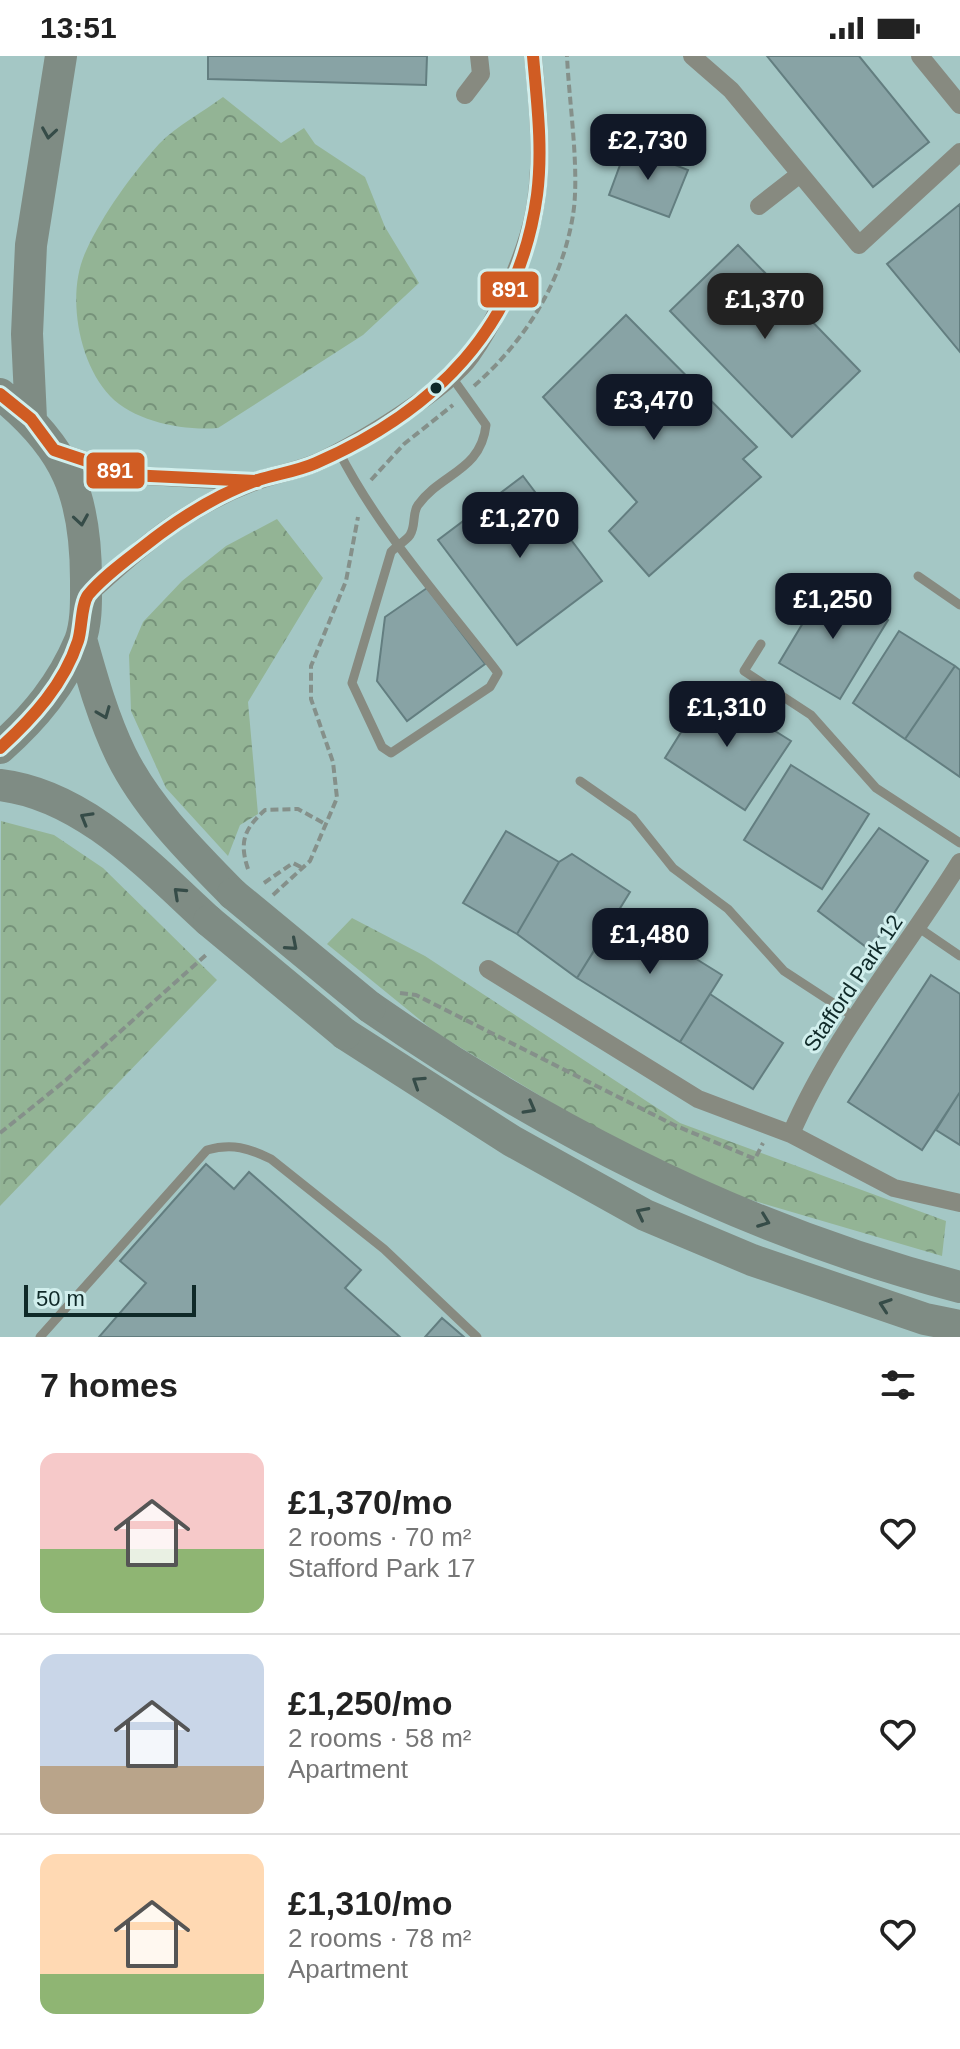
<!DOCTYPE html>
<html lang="en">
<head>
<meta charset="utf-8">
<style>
	:root { --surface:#fff; --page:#f2f2f2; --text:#222; --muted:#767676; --line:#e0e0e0; --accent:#111827 }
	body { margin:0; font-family:Arial,sans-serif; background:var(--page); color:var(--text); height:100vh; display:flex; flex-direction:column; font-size:30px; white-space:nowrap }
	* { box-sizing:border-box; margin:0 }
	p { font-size:26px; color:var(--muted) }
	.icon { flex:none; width:44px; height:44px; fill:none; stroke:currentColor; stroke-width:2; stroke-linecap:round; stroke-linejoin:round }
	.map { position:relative; height:1281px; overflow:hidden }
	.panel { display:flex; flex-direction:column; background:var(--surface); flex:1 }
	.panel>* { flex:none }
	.scale { position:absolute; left:24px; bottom:20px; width:172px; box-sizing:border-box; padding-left:8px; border:4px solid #0f2928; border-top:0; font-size:22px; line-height:28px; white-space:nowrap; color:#0f2928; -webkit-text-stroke:6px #d1efed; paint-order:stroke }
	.price { position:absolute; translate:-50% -68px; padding:0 18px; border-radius:16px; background:var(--accent); color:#fff; font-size:26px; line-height:52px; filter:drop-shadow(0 2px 4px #0008) }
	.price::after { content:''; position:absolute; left:50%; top:48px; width:24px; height:18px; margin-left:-12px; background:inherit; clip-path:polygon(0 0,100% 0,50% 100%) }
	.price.selected { background:#222; color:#fff }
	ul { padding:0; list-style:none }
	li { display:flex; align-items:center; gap:24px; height:200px; padding:0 40px }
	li+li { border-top:2px solid var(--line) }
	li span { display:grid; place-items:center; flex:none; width:224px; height:160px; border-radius:16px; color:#555 }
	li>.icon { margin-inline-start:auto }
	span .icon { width:96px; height:96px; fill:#fffc; stroke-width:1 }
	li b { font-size:34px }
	h2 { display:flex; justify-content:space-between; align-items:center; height:96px; padding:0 40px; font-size:34px }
	.status { display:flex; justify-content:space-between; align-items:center; height:56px; padding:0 40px; background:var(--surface); direction:ltr }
	.status svg { height:22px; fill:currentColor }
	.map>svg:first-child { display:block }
	.forest { fill:url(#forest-crowns) }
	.building { fill:#88a3a5; stroke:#637e80; stroke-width:2 }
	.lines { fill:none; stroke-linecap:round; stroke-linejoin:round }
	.path { stroke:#85908a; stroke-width:4; stroke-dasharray:8 4; stroke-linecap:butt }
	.service { stroke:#878a80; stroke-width:9 }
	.minor { stroke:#878a80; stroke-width:18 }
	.trunk { stroke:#7f8c84; stroke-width:32 }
	.trunk-bridge { stroke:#7f8c84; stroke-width:32 }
	.bus-1-casing { stroke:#d1efed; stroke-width:18 }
	.bus-1 { stroke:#d05c23; stroke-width:12 }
	.oneway { stroke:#364c48 }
	.bus-dot { fill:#0f2928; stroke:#d1efed; stroke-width:3 }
	.labels { text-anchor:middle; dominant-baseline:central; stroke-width:6; stroke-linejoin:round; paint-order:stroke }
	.street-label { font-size:22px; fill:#0f2928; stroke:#d1efed }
	.line-badge { stroke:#d1efed; stroke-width:3 }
	.badge-label { font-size:22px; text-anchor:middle; font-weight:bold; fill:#fff }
</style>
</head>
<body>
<div class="status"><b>13:51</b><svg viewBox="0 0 49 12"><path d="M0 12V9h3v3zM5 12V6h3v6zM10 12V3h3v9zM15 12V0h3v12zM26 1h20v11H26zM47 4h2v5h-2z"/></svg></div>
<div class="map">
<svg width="960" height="1281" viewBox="0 0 960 1281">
	<defs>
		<pattern id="forest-crowns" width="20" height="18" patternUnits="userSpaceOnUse" patternTransform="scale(2)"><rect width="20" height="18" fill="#93b495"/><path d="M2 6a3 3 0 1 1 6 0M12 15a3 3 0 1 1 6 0" fill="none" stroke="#76927a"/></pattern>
	</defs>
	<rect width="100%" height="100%" fill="#a4c7c5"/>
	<path class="forest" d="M223,41L281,87L304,72L315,88L365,121L385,171L419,227L363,279L218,372C184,375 135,366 110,340C78,306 66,237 86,195C103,158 132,118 159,88C176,70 203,56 223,41Z
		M277,463L323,522L248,646L258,758L240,769L228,800L166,732L131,655L129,599L143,566L182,525L226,490Z
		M1,765L54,779L103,812L217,924L0,1150Z
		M352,862L425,900L680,1067L946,1165L942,1200L741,1141L608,1081L435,976L327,888Z"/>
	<path class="building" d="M208,0H427L426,29L208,23Z
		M767,0H859L929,86L873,131Z
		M627,90L688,114L669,161L609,139Z
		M960,148V296L887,208Z
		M738,189L860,315L792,381L670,255Z
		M626,259L757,391L743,403L761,421L649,520L609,475L637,446L543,341Z
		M523,420L602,525L517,589L438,484Z
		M827,527L888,564L840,643L779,607Z
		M427,532L485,608L407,665L377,625L385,561Z
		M899,575L955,610L905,683L853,647Z
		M955,610L960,614V721L905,683Z
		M708,633L791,685L745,754L665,702Z
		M791,709L869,758L822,833L744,784Z
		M879,772L928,805L870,894L818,855Z
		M506,775L559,806L517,878L463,847Z
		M572,798L630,836L577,922L517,878L559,806Z
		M619,855L722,919L680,986L577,922Z
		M931,919L960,938V1036L922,1094L848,1046Z
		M710,938L783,987L753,1033L680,986Z
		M960,1036V1089L936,1074Z
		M206,1108L234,1133L249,1116L361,1214L345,1232L400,1281H99L146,1227L120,1205Z
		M442,1262L464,1281H425Z"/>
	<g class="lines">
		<path class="path" d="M474,330C525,285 562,227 573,159C580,115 569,46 567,0
			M371,424L404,388L453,349
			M248,813C239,786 244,773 265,754L298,753L327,769
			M264,827L293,807L303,812
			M273,839L310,805L337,742L333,706L311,643V610L346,525L358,461
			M400,937L416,939L674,1069L755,1103L763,1087
			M0,1077L66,1024L207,898"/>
		<path class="service" d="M338,394C379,475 443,545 498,617L490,631L391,697L382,691L352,627L391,496C396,490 406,485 410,479C416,470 412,457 418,449C441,417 481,415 486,369L451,320
			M918,520L960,549
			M761,588L744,615L811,659L876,732L960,787
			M580,725L633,762L673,812L728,853L784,915L856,962
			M919,872L960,900
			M40,1281L207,1094C232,1087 249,1092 271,1103L384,1193L477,1281"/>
		<path class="minor" d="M692,0L731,34L859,189L960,96
			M920,0L960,49
			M465,39L481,18L479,0
			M759,150L800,118
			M54,394L129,419L251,426
			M86,541C139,492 185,452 254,426C275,418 298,415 318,406C357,388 447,334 471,300C496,265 526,199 534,157C544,105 538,52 533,0
			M488,913L698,1043L791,1078L894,1132L960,1147
			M791,1078C833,980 904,896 960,806"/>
		<path class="trunk" d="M0,338C67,392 86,439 86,524C86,543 87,566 80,585C62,628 35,661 0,692
			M31,363L27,278L31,189L61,0
			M81,583C92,622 103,662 121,699C147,752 192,796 233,838
			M0,729C84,739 150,811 209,865
			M370,951C549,1075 747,1176 960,1231
			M345,978L512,1085L645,1159L752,1204L925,1263L960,1270"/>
		<path class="trunk-bridge" d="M233,838L370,951
			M209,865L345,978"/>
		<g class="bus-1-casing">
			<path id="bus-1" d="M0,338L31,363L54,394L129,419L257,425
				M0,692C33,662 64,628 78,585C82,573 81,549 88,539C103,521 125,505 143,491C178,463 216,439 258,424C277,418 298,415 316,407C435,355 519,272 537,139C543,93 537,46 533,0"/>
		</g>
		<use href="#bus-1" class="bus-1"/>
	</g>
	<defs><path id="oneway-chevron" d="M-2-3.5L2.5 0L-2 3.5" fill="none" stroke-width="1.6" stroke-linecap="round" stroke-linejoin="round" transform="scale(2)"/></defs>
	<g class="oneway">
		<use href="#oneway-chevron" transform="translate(49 77) rotate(99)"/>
		<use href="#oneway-chevron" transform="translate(81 464) rotate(81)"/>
		<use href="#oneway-chevron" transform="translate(104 657) rotate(68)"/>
		<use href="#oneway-chevron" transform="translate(86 762) rotate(-150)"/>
		<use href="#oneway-chevron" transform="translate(179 837) rotate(-137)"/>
		<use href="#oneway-chevron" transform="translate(292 889) rotate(41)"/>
		<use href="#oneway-chevron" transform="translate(418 1026) rotate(-147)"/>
		<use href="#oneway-chevron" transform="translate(530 1052) rotate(29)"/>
		<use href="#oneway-chevron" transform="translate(642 1157) rotate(-153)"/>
		<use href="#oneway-chevron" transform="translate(764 1165) rotate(21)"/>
		<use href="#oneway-chevron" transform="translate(885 1249) rotate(-161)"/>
	</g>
	<circle class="bus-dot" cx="436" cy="332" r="7"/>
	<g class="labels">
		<g class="street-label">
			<text transform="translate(853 927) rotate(-56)">Stafford Park 12</text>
		</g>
	</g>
	<g class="line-badge">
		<rect x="479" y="214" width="61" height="39" rx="8" fill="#d05c23"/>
		<rect x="85" y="395" width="61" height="39" rx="8" fill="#d05c23"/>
	</g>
	<g class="badge-label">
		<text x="510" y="241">891</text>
		<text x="115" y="422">891</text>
	</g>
</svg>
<div class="scale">50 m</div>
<b class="price" style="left:648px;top:126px">£2,730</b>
<b class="price selected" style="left:765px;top:285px">£1,370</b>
<b class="price" style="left:654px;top:386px">£3,470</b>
<b class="price" style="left:520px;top:504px">£1,270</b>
<b class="price" style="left:833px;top:585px">£1,250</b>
<b class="price" style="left:727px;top:693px">£1,310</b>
<b class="price" style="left:650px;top:920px">£1,480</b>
</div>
<section class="panel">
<h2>7 homes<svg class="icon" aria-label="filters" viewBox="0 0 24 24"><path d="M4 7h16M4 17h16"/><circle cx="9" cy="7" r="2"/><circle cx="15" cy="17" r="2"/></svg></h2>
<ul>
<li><span style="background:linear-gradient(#f6c9c9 60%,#8fb573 0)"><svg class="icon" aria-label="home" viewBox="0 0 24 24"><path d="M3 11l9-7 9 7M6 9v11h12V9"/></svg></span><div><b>£1,370/mo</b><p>2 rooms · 70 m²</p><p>Stafford Park 17</p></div><svg class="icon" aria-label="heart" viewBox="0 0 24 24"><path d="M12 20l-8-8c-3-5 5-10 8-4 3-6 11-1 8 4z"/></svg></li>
<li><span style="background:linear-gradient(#c9d6e8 70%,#b9a48a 0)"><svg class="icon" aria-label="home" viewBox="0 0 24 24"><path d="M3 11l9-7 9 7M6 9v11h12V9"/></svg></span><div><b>£1,250/mo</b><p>2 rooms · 58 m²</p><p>Apartment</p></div><svg class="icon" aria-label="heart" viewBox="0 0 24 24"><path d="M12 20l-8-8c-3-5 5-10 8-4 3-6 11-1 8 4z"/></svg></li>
<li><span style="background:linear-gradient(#ffd9b3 75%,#8fb573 0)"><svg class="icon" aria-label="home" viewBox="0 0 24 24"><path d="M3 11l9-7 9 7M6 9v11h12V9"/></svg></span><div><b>£1,310/mo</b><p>2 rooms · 78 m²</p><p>Apartment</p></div><svg class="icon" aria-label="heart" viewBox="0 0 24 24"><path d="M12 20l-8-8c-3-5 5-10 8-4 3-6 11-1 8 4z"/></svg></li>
</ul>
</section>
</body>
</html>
